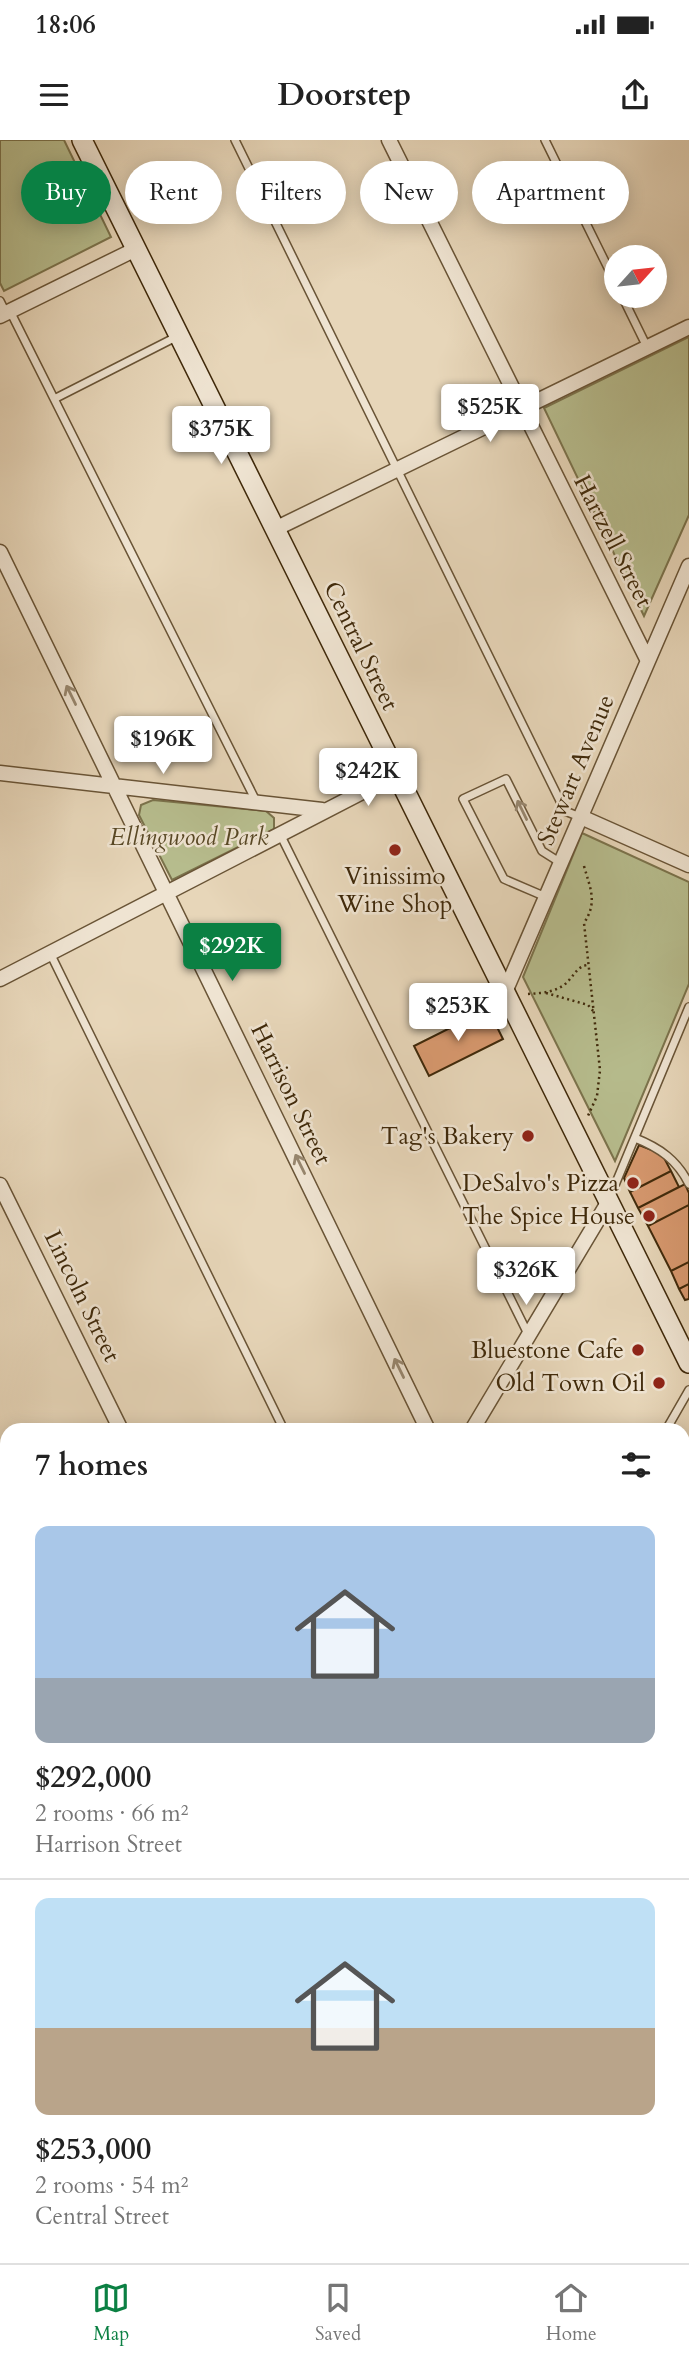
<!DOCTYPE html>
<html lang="en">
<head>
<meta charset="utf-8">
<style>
	:root { --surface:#fff; --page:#f2f2f2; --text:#222; --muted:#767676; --line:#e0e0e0; --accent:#0b8043 }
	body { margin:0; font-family:Cardo,serif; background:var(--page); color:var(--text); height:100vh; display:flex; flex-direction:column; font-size:26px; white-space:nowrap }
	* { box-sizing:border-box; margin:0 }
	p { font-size:23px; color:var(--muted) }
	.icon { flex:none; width:38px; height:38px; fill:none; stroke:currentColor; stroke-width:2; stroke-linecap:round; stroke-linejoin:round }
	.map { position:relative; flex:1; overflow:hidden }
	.drawer { position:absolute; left:0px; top:1283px; width:690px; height:842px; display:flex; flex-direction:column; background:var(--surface); border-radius:21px 21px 0 0; box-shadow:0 4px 18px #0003 }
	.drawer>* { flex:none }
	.hud { position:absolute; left:21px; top:21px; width:648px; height:63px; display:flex; gap:14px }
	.needle { width:46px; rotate:63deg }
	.buttons { position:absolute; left:604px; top:105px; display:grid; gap:14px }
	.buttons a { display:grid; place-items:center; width:63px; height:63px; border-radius:50%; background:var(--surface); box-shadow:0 4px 18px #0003; font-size:35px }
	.price { position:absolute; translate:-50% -60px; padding:0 16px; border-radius:7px; background:#fff; color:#222; font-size:23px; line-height:46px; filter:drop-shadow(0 2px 4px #0008) }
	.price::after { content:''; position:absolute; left:50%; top:42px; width:21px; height:16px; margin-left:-10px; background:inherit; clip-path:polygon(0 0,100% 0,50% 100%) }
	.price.on { background:var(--accent); color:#fff }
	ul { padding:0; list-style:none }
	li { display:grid; align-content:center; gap:14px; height:371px; padding:0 35px }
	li+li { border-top:2px solid var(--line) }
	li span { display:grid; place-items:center; height:217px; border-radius:14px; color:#555 }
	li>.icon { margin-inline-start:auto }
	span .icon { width:126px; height:126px; fill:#fffc; stroke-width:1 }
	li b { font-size:30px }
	h2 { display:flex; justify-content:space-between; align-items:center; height:84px; padding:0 35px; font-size:30px }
	.pill { padding:0 24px; border-radius:32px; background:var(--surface); box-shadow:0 4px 18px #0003; font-size:24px; line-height:63px }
	.pill.on { background:var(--accent); color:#fff }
	.status { display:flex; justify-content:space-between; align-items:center; height:49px; padding:0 35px; background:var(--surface); direction:ltr }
	.status svg { height:19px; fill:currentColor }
	header { display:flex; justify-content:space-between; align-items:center; height:91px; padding:0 35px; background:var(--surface); font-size:32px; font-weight:700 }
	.tabs { display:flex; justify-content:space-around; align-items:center; height:98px; border-top:2px solid var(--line); background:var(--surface); font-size:19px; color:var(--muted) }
	.tabs a { display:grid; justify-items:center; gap:4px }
	.tabs .on { color:var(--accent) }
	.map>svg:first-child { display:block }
	.green { fill:#b7bd8e; stroke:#7b734c; stroke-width:2 }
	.building { fill:#d8996f; stroke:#3f290a; stroke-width:2 }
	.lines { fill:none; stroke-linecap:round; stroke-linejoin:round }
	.service-casing { stroke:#695436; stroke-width:10 }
	.minor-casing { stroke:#695436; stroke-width:17 }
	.tertiary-casing { stroke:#695436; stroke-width:20 }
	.secondary-casing { stroke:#3f290a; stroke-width:22 }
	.path { stroke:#3f290a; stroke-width:2.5; stroke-dasharray:2 3.5; stroke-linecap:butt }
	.service { stroke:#efe4d2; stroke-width:7 }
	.minor { stroke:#efe4d2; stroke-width:14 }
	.tertiary { stroke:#efe4d2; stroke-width:18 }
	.secondary { stroke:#efe4d2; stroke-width:19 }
	.rail { stroke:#3f290a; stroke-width:4.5; stroke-dasharray:12 12; stroke-linecap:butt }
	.oneway { stroke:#97866e }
	.poi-dot { fill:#8f2418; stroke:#efe4d2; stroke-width:2.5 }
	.labels { text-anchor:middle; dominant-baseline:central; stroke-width:5; stroke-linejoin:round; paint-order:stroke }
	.street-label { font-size:24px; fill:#3f290a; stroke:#efe4d2 }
	.park-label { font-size:24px; font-style:italic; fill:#574724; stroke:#efe4d2 }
	.poi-label { font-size:24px; fill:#3f290a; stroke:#efe4d2; text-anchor:end }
</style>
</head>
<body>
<div class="status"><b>18:06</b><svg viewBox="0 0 49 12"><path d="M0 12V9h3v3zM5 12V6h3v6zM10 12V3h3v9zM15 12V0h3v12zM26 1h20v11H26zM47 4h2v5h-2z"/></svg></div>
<header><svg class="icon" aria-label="menu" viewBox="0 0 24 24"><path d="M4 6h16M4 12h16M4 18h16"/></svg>Doorstep<svg class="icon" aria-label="share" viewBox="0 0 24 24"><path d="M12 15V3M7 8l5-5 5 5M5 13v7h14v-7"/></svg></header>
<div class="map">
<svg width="689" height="2123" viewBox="0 0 689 2123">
	<rect width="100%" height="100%" fill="#e7d6b9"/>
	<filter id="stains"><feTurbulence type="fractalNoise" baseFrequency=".00286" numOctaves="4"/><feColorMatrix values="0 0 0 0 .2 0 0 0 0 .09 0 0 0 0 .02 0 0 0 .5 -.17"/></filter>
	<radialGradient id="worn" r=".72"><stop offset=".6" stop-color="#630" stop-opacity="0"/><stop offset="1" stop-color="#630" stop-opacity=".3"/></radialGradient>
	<path class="green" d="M0,0H64L111,97L4,151L0,143Z
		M689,197V375L644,476L544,268Z
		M153,660L266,671L274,678V689L172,740L139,675L141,665Z
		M582,693L689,742V844L615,1021L523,837Z
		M13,2118H178L176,2123H11Z"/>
	<path class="building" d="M488,869L503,899L429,936L414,906Z
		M639,1005L662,1014L671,1031L630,1052L624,1038Z
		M671,1031L679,1047L638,1068L630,1052Z
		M685,1044L689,1053V1065L648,1086L638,1068Z
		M689,1065V1122L671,1131L648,1086Z
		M689,1122V1144L679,1149L671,1131Z
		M689,1144V1159L685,1160L679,1149Z
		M682,1511L689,1515V1529L682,1540Z
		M689,1711V1725L682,1736V1722Z"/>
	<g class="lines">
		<g class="service-casing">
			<path id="service" d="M235,0L565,671L580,677
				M545,0L616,144
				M622,156L647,207
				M0,161L6,173
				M10,171L257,663
				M56,258L178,196
				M280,694L528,1194
				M546,757L504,739L463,659L506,639L542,711L561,723
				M50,813L284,1290
				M635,998C660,1008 677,1020 689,1044
				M610,1057L689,867
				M666,1290L689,1250
				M0,1452L7,1466
				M682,2097L689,2110
				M332,2118L342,2123"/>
		</g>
		<g class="minor-casing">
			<path id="minor" d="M389,0L648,521
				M0,176L136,109
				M275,389L689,187
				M0,412L428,1290
				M0,633L322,670
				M581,677L689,725
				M0,839L397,634
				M505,852L689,426
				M0,1045L121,1290
				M472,1290L609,1061
				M682,1487L689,1491
				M0,1489L7,1485
				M683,1801L689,1813
				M0,1833L7,1848
				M0,2063L7,2051
				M488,2123L491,2118"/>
		</g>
		<g class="tertiary-casing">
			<path id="tertiary" d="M531,2118L533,2123"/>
		</g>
		<g class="secondary-casing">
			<path id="secondary" d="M82,0L689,1223
				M682,1606L689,1595
				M366,2123L370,2118"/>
		</g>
		<path class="path" d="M584,726C590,748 598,762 584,783L600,930L597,956L587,978
			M546,853L588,865L594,872
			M528,854C543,853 560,852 570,839C576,832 578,827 587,825
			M682,1649L689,1637"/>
		<use href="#service" class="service"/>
		<use href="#minor" class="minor"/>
		<use href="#tertiary" class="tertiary"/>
		<use href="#secondary" class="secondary"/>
		<path class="rail" d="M682,1690L689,1679
			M682,1712L689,1701
			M436,2123L440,2118"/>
	</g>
	<defs><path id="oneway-shaft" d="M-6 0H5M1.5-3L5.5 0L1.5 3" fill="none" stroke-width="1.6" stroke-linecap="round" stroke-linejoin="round" transform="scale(1.75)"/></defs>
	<g class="oneway">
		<use href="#oneway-shaft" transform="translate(71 555) rotate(-116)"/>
		<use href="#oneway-shaft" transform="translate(522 670) rotate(-116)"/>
		<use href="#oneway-shaft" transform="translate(300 1024) rotate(-116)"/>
		<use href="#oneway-shaft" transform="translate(399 1228) rotate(-116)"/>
	</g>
	<g class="poi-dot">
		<circle cx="395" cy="710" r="7"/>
		<circle cx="528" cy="996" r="7"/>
		<circle cx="633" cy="1043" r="7"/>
		<circle cx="649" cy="1076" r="7"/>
		<circle cx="638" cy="1210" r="7"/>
		<circle cx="659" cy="1243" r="7"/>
	</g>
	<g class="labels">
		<g class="street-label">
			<text transform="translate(613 401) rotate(63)">Hartzell Street</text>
			<text transform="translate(361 506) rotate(64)">Central Street</text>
			<text transform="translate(576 630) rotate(-67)">Stewart Avenue</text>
			<text transform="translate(291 954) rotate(64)">Harrison Street</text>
			<text transform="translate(82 1156) rotate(64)">Lincoln Street</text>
		</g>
		<g class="park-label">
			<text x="189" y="697">Ellingwood Park</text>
		</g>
		<g class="poi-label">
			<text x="395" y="736" text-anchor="middle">Vinissimo<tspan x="395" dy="28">Wine Shop</tspan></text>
			<text x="514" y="996">Tag's Bakery</text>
			<text x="619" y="1043">DeSalvo's Pizza</text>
			<text x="635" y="1076">The Spice House</text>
			<text x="624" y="1210">Bluestone Cafe</text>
			<text x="645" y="1243">Old Town Oil</text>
		</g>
	</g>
	<rect width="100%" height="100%" filter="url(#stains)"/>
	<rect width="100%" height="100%" fill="url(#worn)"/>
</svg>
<div class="buttons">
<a><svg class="needle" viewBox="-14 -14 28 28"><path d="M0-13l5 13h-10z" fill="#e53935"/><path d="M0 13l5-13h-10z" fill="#767676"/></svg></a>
</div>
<b class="price" style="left:490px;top:304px">$525K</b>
<b class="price" style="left:221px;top:326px">$375K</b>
<b class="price" style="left:163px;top:636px">$196K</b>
<b class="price" style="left:368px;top:668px">$242K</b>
<b class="price on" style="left:232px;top:843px">$292K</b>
<b class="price" style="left:458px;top:903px">$253K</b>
<b class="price" style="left:526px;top:1167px">$326K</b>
<div class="hud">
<a class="pill on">Buy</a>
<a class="pill">Rent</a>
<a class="pill">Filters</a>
<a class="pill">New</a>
<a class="pill">Apartment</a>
</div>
<section class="drawer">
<h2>7 homes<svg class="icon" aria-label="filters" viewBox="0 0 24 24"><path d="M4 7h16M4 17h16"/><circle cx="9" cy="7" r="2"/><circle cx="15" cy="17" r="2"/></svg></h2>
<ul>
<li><span style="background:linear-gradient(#a9c7e8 70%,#9aa5b1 0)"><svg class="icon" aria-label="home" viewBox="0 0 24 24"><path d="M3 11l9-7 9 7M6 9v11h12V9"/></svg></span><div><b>$292,000</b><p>2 rooms · 66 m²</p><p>Harrison Street</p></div></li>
<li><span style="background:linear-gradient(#bfe0f5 60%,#b9a48a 0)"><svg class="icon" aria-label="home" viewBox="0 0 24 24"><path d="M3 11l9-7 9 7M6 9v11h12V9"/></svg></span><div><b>$253,000</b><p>2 rooms · 54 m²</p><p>Central Street</p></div></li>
</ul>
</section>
</div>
<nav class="tabs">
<a class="on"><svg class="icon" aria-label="map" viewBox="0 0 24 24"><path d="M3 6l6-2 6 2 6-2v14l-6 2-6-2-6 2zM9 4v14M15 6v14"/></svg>Map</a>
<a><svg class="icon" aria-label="saved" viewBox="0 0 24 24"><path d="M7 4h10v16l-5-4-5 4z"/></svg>Saved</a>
<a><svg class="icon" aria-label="home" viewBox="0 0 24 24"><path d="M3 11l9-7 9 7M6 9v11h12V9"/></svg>Home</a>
</nav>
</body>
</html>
